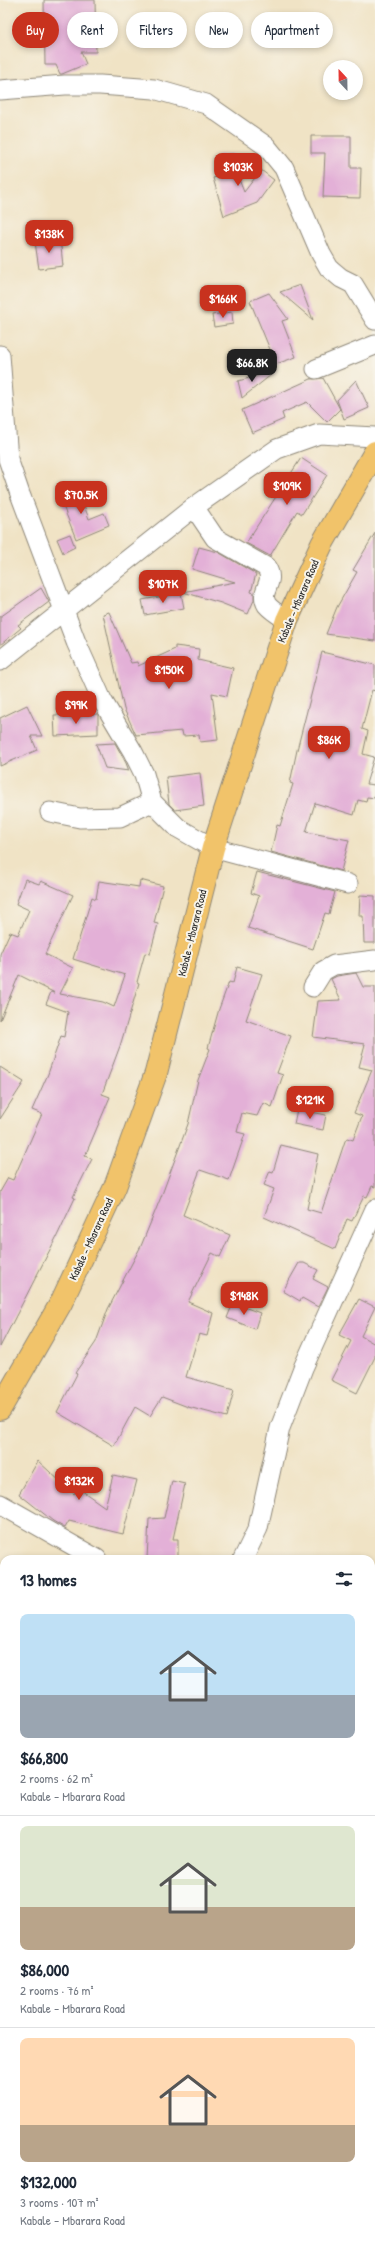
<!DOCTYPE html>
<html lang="en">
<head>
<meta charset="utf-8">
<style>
	:root { --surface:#fff; --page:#f6f6f7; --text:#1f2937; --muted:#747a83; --line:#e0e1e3; --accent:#c8321e }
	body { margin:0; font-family:"Patrick Hand",sans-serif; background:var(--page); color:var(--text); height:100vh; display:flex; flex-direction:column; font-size:15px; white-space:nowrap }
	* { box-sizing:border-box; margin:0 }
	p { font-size:13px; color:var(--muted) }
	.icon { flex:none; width:22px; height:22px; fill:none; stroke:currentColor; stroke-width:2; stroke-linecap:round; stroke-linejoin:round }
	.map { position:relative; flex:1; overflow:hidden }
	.details { position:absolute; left:0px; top:1555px; width:375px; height:692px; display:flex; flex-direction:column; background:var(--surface); border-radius:12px 12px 0 0; box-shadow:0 2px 6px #0003 }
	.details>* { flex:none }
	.guide { position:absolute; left:12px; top:12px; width:351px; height:36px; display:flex; gap:8px }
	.needle { width:26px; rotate:338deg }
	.tools { position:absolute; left:323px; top:60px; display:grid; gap:8px }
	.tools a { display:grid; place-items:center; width:40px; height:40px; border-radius:50%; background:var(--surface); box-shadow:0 2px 6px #0003; font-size:20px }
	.price { position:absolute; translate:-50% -34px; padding:0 9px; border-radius:8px; background:var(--accent); color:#fff; font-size:13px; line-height:26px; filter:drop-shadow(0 1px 2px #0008) }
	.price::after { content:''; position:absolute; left:50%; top:24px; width:12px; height:9px; margin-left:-6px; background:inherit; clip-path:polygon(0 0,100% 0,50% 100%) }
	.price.current { background:#222; color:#fff }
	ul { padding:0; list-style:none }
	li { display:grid; align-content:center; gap:8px; height:212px; padding:0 20px }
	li+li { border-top:1px solid var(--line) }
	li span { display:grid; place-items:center; height:124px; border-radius:8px; color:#555 }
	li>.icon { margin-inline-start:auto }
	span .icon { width:72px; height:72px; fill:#fffc; stroke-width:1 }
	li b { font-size:17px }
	h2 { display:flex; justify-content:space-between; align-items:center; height:48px; padding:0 20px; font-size:17px }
	.tag { padding:0 14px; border-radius:18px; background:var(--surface); box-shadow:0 2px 6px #0003; font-size:14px; line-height:36px }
	.tag.current { background:var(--accent); color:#fff }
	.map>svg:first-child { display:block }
	.building { fill:#e3b0d7 }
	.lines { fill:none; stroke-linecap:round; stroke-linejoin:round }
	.minor-casing { stroke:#8e8778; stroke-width:21 }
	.major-casing { stroke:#8e8778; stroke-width:24 }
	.minor { stroke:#fff; stroke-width:19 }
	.major { stroke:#f1c36a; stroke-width:22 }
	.labels { text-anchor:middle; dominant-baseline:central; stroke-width:4; stroke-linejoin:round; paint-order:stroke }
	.street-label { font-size:11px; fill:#2b2b2b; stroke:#f7f3e8 }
</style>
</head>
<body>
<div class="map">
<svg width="375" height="2247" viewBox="0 0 375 2247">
	<rect width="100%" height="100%" fill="#f7f3e8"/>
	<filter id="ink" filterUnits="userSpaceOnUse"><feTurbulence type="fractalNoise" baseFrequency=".025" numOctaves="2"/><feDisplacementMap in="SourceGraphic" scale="8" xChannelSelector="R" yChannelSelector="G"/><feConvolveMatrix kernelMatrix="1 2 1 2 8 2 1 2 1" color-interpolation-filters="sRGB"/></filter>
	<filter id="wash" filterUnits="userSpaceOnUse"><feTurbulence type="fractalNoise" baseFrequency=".012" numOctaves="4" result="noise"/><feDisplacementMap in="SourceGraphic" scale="16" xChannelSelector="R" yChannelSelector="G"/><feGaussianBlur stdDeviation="0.9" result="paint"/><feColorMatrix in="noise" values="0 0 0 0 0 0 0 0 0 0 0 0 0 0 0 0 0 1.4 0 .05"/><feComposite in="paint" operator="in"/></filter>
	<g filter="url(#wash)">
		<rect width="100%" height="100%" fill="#f0e3c5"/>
		<g id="blocks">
			<path class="building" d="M44,0H95L96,52H81L86,64L62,74H60L56,65H45Z
				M311,136H351V168H361L360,198L323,197L325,153H311Z
				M234,154V167L244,192L261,170L274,180L257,203L224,216L213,178L219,176L218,155Z
				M60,238L63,266L39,269L35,242Z
				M300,285L313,320L280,292Z
				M269,293L288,319L282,321L296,357L276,364L250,301Z
				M232,312L233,324L214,327L212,315Z
				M276,371L242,398L238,381Z
				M323,378L340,409L327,422L307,402L282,413L284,419L252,433L242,410L311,379Z
				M356,380L369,408L344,419L337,400Z
				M301,458L327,475L302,514L297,511L270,556L246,543Z
				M78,489L89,519L104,513L109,525L76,539L59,496Z
				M375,533V641L326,634L337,607L357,572L353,570Z
				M70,534L75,547L63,553L57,539Z
				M199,547L218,552L256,574L251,592L254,593V600L248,614L221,603L183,592L235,582L192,569Z
				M41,588L49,602L18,625L21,628L0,645V617Z
				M181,593L184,608L145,615L142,600Z
				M109,612L131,663L137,662L138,666L175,649V646L199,649L198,660L233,668L227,696L212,693L218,740L200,742L199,735L183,736L182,731L136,735L124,709L103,614Z
				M322,652L375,665V691L372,690L362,729L368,731L363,754L374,757L366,784L375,785V798L367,797L366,802L358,800L354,815L315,803L306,832L349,840L341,871L271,852L277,825L280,826L293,784L290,783L297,750Z
				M27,705L42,736H31L37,750L0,766V718Z
				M98,714V734L55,736L54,715Z
				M115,743L126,763L129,771L105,768L96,744Z
				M200,773L204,806L175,810L169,804L166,777Z
				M257,872L335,892L329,914L325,913L313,949L248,928L259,896L251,893Z
				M25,879L39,884L41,881L73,895L45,954L73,968L60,994L103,1002L114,1007L125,975L73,959L92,897L96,899L99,881L139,887L140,880L163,886L154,923L158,924L150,954L145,953L137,982L139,983L120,1046L102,1094L110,1097L85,1156L92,1159L73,1197L75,1198L57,1236L0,1347V1192L8,1178L13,1180L42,1114L32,1110L48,1074L61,1036L64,1037L68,1012L46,1004L51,992L55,993L19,975L0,1020V954L10,932L18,935L29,910L16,904Z
				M360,895L375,896V943H364L363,916H359Z
				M237,967L262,974L246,1020L291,1036L277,1073L283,1075L272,1107L263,1103L257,1116L242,1113L237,1132L245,1134L229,1180L200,1170L183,1215L230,1235L220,1257L212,1253L188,1302L213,1313L207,1336L199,1334L186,1377L234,1390L227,1417L188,1407L162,1397L150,1416L135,1407L114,1446L57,1412L77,1374L75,1373L96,1342L108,1309L141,1246L161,1197L188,1124L198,1080L210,1049L208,1048L219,1009L229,982L233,983Z
				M356,973L363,987H375V1187L372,1186L367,1197L364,1196L352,1221L347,1219L335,1249L264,1217L274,1189L264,1185L270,1171L273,1172L281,1145L318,1154L307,1209L321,1213L345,1141L347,1138L353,1140L362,1116L354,1113L372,1070L359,1067L365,1044L313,1037L318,1001L341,1000L331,979L337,976Z
				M0,1067L24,1082L0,1119Z
				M297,1109L326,1115L323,1130L294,1124Z
				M299,1263H304L318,1270L313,1279L328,1287L318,1307L302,1298L300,1301L283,1291Z
				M359,1299L375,1307L361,1336L375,1344V1357L357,1393L331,1380L351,1341L339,1335Z
				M233,1303L260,1313L255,1329L227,1318Z
				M38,1461L74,1494L78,1488L105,1507L113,1475L137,1480L123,1534L69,1521L65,1528L53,1521L19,1494Z
				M172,1481L185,1484L173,1539H178V1558L147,1559L149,1519L164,1518Z"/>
		</g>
	</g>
	<g filter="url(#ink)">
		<use href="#blocks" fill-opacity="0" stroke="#8e8778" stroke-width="1"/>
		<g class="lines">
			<g class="minor-casing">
				<path id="minor" d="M0,90L65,85H100L154,89L206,104L266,146L284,168L321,254L329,268L341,278L353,284L375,320
					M0,355L8,459L20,494L76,642L102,700L133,752L144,774L152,802L178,828L213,848L348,884
					M316,369L375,345
					M194,507L215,538L266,567C277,583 258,590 267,605C272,611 281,616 287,620
					M0,661L194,507L277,449L319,434L375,437
					M50,812L80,818L120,817L152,802
					M313,987L323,971L334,965L375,960
					M0,1504L97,1559
					M243,1559L258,1528L280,1428L303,1368L375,1209
					M371,2182L375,2187
					M299,2243V2247
					M52,2247L57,2243"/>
			</g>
			<g class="major-casing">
				<path id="major" d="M0,1409L61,1303L115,1187L156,1073L213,848L287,620L322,544L375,452"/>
			</g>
			<use href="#minor" class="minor"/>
			<use href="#major" class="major"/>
		</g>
	</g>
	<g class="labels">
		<g class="street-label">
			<text transform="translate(298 601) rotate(-67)">Kabale - Mbarara Road</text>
			<text transform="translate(192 933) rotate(-76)">Kabale - Mbarara Road</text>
			<text transform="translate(91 1239) rotate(-65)">Kabale - Mbarara Road</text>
		</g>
	</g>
</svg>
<div class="tools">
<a><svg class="needle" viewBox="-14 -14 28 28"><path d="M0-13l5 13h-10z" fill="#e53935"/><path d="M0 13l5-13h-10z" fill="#747a83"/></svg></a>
</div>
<b class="price" style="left:238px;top:187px">$103K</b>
<b class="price" style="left:49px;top:254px">$138K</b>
<b class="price" style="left:223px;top:319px">$166K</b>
<b class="price current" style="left:252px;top:383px">$66.8K</b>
<b class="price" style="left:287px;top:506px">$109K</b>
<b class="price" style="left:81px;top:515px">$70.5K</b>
<b class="price" style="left:163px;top:604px">$107K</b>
<b class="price" style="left:169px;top:690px">$150K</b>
<b class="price" style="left:76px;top:725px">$99K</b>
<b class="price" style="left:329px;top:760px">$86K</b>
<b class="price" style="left:310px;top:1120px">$121K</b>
<b class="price" style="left:244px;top:1316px">$148K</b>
<b class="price" style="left:79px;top:1501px">$132K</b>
<div class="guide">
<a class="tag current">Buy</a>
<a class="tag">Rent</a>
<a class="tag">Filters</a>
<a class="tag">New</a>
<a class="tag">Apartment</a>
</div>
<section class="details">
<h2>13 homes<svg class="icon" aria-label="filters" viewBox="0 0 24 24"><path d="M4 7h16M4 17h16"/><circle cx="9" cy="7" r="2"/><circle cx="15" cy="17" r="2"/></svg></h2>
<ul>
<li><span style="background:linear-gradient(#bfe0f5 65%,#9aa5b1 0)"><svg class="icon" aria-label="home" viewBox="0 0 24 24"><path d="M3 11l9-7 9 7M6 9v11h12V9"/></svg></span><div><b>$66,800</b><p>2 rooms · 62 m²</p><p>Kabale - Mbarara Road</p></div></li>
<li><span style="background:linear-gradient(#dfe7d0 65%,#b9a48a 0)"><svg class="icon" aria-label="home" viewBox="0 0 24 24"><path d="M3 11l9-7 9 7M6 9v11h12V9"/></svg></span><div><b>$86,000</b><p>2 rooms · 76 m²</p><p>Kabale - Mbarara Road</p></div></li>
<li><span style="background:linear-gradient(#ffd9b3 70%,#b9a48a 0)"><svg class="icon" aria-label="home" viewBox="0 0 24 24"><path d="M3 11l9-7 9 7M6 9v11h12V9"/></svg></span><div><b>$132,000</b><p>3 rooms · 107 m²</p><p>Kabale - Mbarara Road</p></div></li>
</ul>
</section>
</div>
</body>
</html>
